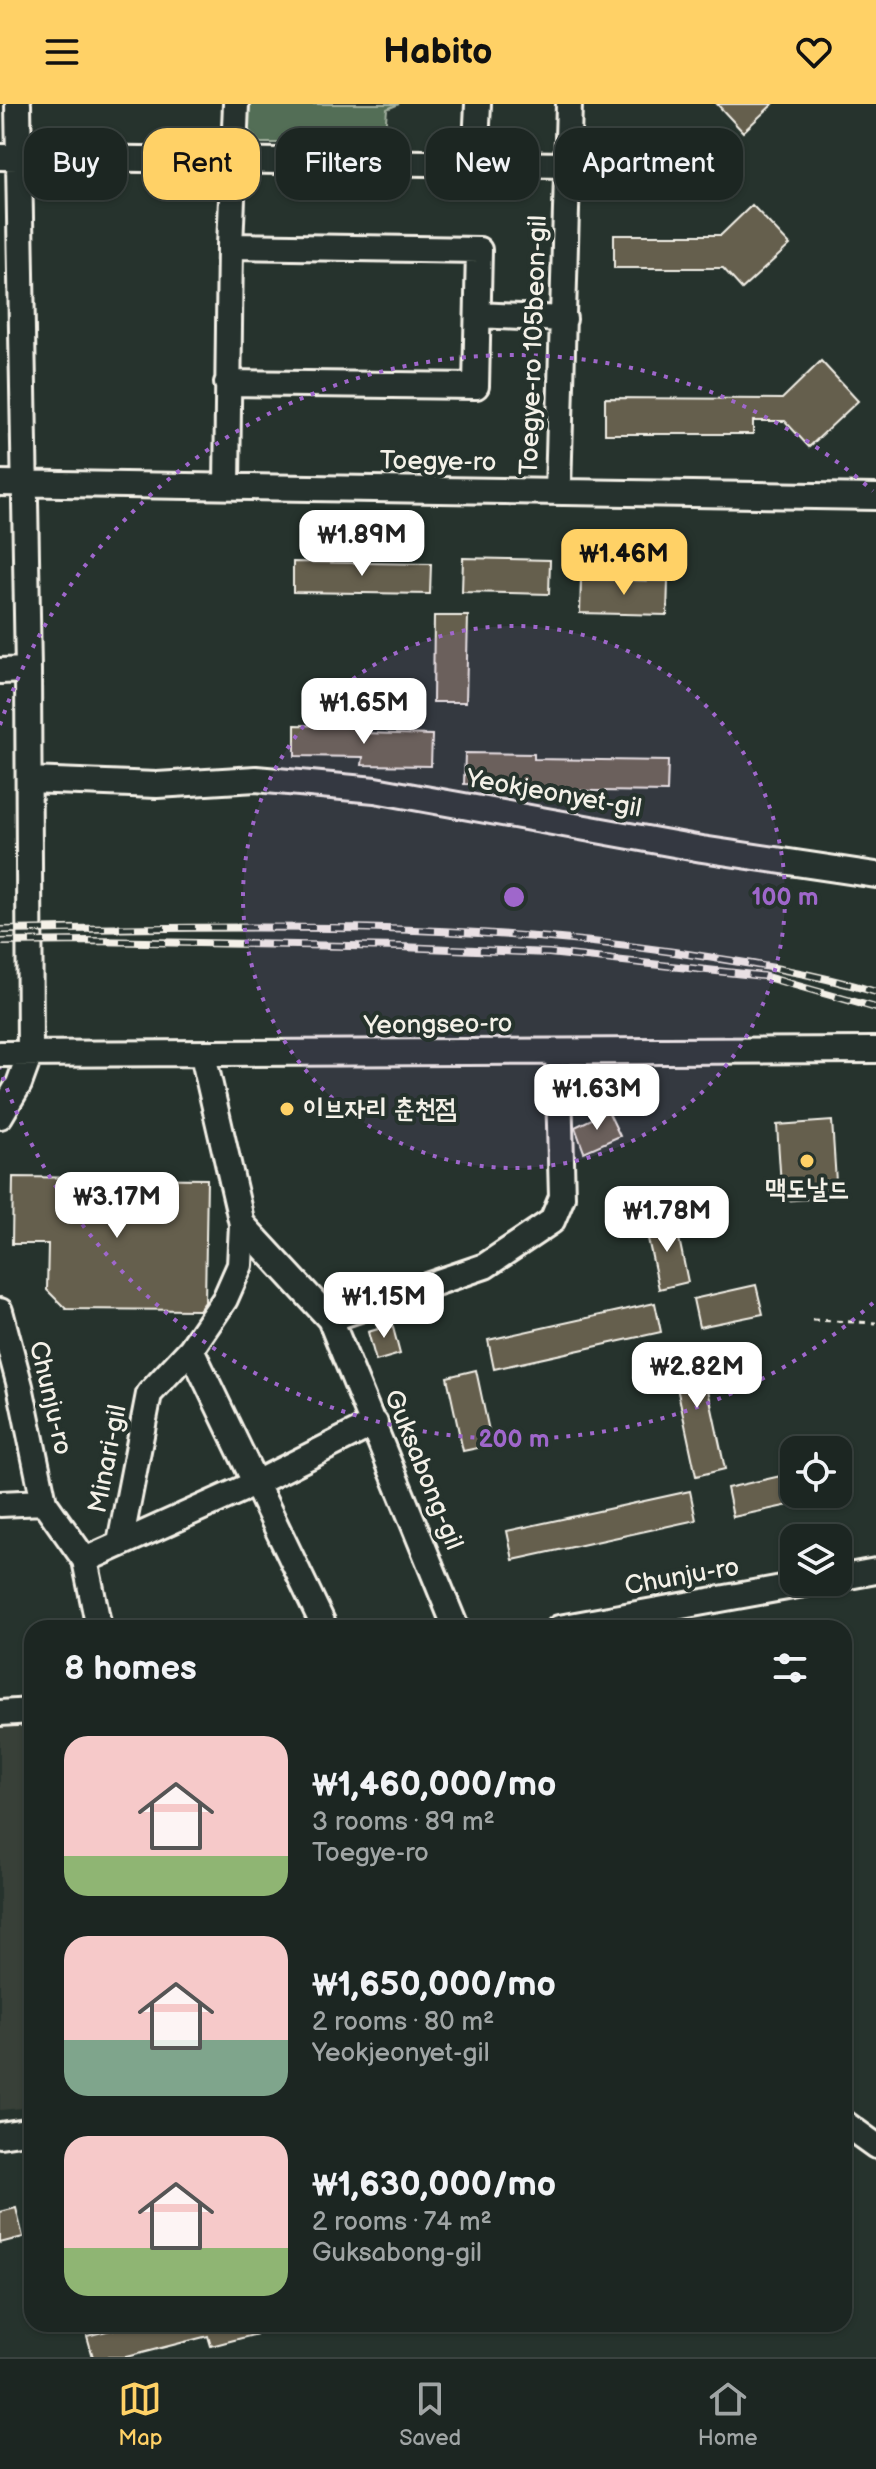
<!DOCTYPE html>
<html lang="en">
<head>
<meta charset="utf-8">
<style>
	:root { --surface:#1c2622; --page:#29322f; --text:#f1f3f6; --muted:#a0a5a5; --line:#3a4340; --accent:#ffd166 }
	body { margin:0; font-family:"Balsamiq Sans","Poor Story",sans-serif; background:var(--page); color:var(--text); height:100vh; display:flex; flex-direction:column; font-size:30px; white-space:nowrap }
	* { box-sizing:border-box; margin:0 }
	p { font-size:26px; color:var(--muted) }
	.icon { flex:none; width:44px; height:44px; fill:none; stroke:currentColor; stroke-width:2; stroke-linecap:round; stroke-linejoin:round }
	.map { position:relative; flex:1; overflow:hidden }
	.sheet { position:absolute; left:24px; top:1516px; width:828px; height:712px; display:flex; flex-direction:column; background:var(--surface); border-radius:24px; box-shadow:0 2px 6px #0004,0 0 0 2px var(--line) }
	.sheet>* { flex:none }
	.top-card { position:absolute; left:24px; top:24px; width:828px; height:72px; display:flex; gap:16px }
	.tools { position:absolute; left:780px; top:1332px; display:grid; gap:16px }
	.tools a { display:grid; place-items:center; width:72px; height:72px; border-radius:16px; background:var(--surface); box-shadow:0 2px 6px #0004,0 0 0 2px var(--line); font-size:40px }
	.price { position:absolute; translate:-50% -68px; padding:0 18px; border-radius:16px; background:#fff; color:#222; font-size:26px; line-height:52px; filter:drop-shadow(0 2px 4px #0008) }
	.price::after { content:''; position:absolute; left:50%; top:48px; width:24px; height:18px; margin-left:-12px; background:inherit; clip-path:polygon(0 0,100% 0,50% 100%) }
	.price.selected { background:var(--accent); color:#111 }
	ul { padding:0; list-style:none }
	li { display:flex; align-items:center; gap:24px; height:200px; padding:0 40px }
	li span { display:grid; place-items:center; flex:none; width:224px; height:160px; border-radius:24px; color:#555 }
	li>.icon { margin-inline-start:auto }
	span .icon { width:96px; height:96px; fill:#fffc; stroke-width:1 }
	li b { font-size:34px }
	h2 { display:flex; justify-content:space-between; align-items:center; height:96px; padding:0 40px; font-size:34px }
	.pill { padding:0 28px; border-radius:24px; background:var(--surface); box-shadow:0 2px 6px #0004,0 0 0 2px var(--line); font-size:28px; line-height:72px }
	.pill.selected { background:var(--accent); color:#111 }
	header { display:flex; justify-content:space-between; align-items:center; height:104px; padding:0 40px; background:var(--accent); color:#111; font-size:36px; font-weight:800 }
	.tabs { display:flex; justify-content:space-around; align-items:center; height:112px; border-top:2px solid var(--line); background:var(--surface); font-size:22px; color:var(--muted) }
	.tabs a { display:grid; justify-items:center; gap:4px }
	.tabs .selected { color:var(--accent) }
	.map>svg:first-child { display:block }
	.built { fill:#394037 }
	.green { fill:#526e56; stroke:#a3b09f; stroke-width:2 }
	.building { fill:#655e4e; stroke:#f4f1e8; stroke-width:2 }
	.lines { fill:none; stroke-linecap:round; stroke-linejoin:round }
	.minor-casing { stroke:#f4f1e8; stroke-width:30 }
	.path { stroke:#f4f1e8; stroke-width:3; stroke-dasharray:6 6; stroke-linecap:butt }
	.minor { stroke:#26332d; stroke-width:24 }
	.rail-casing { stroke:#f4f1e8; stroke-width:8 }
	.rail { stroke:#26332d; stroke-width:5; stroke-dasharray:15; stroke-linecap:butt }
	.ring { fill:none; stroke:#9f67cb; stroke-width:4; stroke-dasharray:4 8 }
	.poi-dot { fill:#ffd166; stroke:#26332d; stroke-width:3 }
	.labels { text-anchor:middle; dominant-baseline:central; stroke-width:8; stroke-linejoin:round; paint-order:stroke }
	.street-label { font-size:26px; fill:#f4f1e8; stroke:#26332d }
	.poi-label { font-size:26px; font-weight:bold; fill:#f4f1e8; stroke:#26332d; text-anchor:start }
	.centre { fill:#9f67cb; stroke:#26332d; stroke-width:4 }
	.ring-label { font-size:24px; text-anchor:middle; font-weight:bold; fill:#9f67cb; stroke:#26332d; stroke-width:8; stroke-linejoin:round; paint-order:stroke }
</style>
</head>
<body>
<header><svg class="icon" aria-label="menu" viewBox="0 0 24 24"><path d="M4 6h16M4 12h16M4 18h16"/></svg>Habito<svg class="icon" aria-label="heart" viewBox="0 0 24 24"><path d="M12 20l-8-8c-3-5 5-10 8-4 3-6 11-1 8 4z"/></svg></header>
<div class="map">
<svg width="876" height="2253" viewBox="0 0 876 2253">
	<rect width="100%" height="100%" fill="#26332d"/>
	<filter id="ink" filterUnits="userSpaceOnUse"><feTurbulence type="fractalNoise" baseFrequency=".0125" numOctaves="2"/><feDisplacementMap in="SourceGraphic" scale="16" xChannelSelector="R" yChannelSelector="G"/><feConvolveMatrix kernelMatrix="1 2 1 2 8 2 1 2 1" color-interpolation-filters="sRGB"/></filter>
	<g filter="url(#ink)">
		<path class="built" d="M32,1613V2003L0,2006V1614Z"/>
		<path class="green" d="M249,0H399L387,5L384,39H260L247,24Z"/>
		<path class="building" d="M717,0H773L743,28Z
			M752,101L790,141L742,185L723,164H614V131H721Z
			M821,257L858,297L809,343L785,317H753V330H605V294L782,295Z
			M463,454L550,456L549,490L462,488Z
			M293,458L431,460L430,490L293,488Z
			M581,475L668,477L667,511L580,509Z
			M434,512H468L466,598H433Z
			M295,621L365,623L364,629L432,631L431,662L362,661L363,653L295,652Z
			M465,649L534,650V655L668,657L667,688L528,686L529,681L464,680Z
			M608,1007L620,1032L584,1048L575,1023Z
			M832,1017L837,1093L782,1097L777,1021Z
			M13,1073L207,1075L205,1198L199,1206L66,1205L47,1186L48,1140H12Z
			M675,1115L688,1178L659,1185L645,1121Z
			M756,1181L763,1210L699,1223L693,1195Z
			M655,1199L661,1228L494,1265L488,1236Z
			M390,1212L400,1250L376,1257L368,1228L378,1225L375,1217Z
			M698,1239L725,1365L696,1372L669,1246Z
			M476,1266L492,1341L463,1347L447,1273Z
			M794,1369V1400L733,1413L727,1384Z
			M690,1387L696,1416L513,1456L507,1427Z
			M16,2104L23,2133L0,2139V2108Z
			M134,2220H276L277,2225L211,2242L208,2232L126,2253H93L87,2232Z"/>
		<g class="lines">
			<g class="minor-casing">
				<path id="minor" d="M0,53L567,61
					M475,60L478,0
					M478,211L564,215
					M227,279L476,282L479,146L230,142
					M0,379L876,393
					M227,382L230,142L236,0
					M558,387L569,0
					M0,567L28,566
					M29,676L157,681L256,675L375,686L702,745L876,771
					M0,950L876,946
					M203,951L242,1120L330,1215L456,1524
					M0,1012L19,980L30,950L28,566L18,0
					M0,1207L20,1282L44,1398L85,1456L99,1524
					M330,1215L485,1162L552,1117L562,1093L558,948
					M191,1245L325,1524
					M0,1400L44,1398
					M120,1439L149,1290L191,1245L225,1195L240,1161L242,1120
					M85,1456L254,1380L375,1319
					M838,1474L876,1467
					M559,1524L815,1478
					M0,1609L32,1607
					M844,2019L876,2042
					M0,2031L32,2026"/>
			</g>
			<path class="path" d="M812,1216L876,1219"/>
			<use href="#minor" class="minor"/>
			<g class="rail-casing">
				<path id="rail" d="M0,826C225,823 451,816 674,848C742,858 810,868 876,888
					M0,838L91,837L401,843L549,849L763,872L876,904"/>
			</g>
			<use href="#rail" class="rail"/>
		</g>
	</g>
	<circle cx="514" cy="793" r="271" fill="#9f67cb" fill-opacity=".12"/>
	<g class="ring">
		<circle cx="514" cy="793" r="271"/>
		<path d="M873 1199A542 542 0 0 1 0 965M0 621A542 542 0 0 1 873 387"/>
	</g>
	<g class="poi-dot">
		<circle cx="287" cy="1005" r="8"/>
		<circle cx="807" cy="1057" r="8"/>
	</g>
	<g class="labels">
		<g class="street-label">
			<text transform="translate(534 241) rotate(-88)">Toegye-ro 105beon-gil</text>
			<text transform="translate(438 358) rotate(1)">Toegye-ro</text>
			<text transform="translate(554 690) rotate(10)">Yeokjeonyet-gil</text>
			<text transform="translate(438 921) rotate(-1)">Yeongseo-ro</text>
			<text transform="translate(50 1294) rotate(77)">Chunju-ro</text>
			<text transform="translate(108 1355) rotate(-79)">Minari-gil</text>
			<text transform="translate(423 1366) rotate(68)">Guksabong-gil</text>
			<text transform="translate(682 1473) rotate(-10)">Chunju-ro</text>
		</g>
		<g class="poi-label">
			<text x="303" y="1005">이브자리 춘천점</text>
			<text x="807" y="1085" text-anchor="middle">맥도날드</text>
		</g>
	</g>
	<circle cx="514" cy="793" r="12" class="centre"/>
	<g class="ring-label">
		<text x="785" y="801">100 m</text>
		<text x="514" y="1343">200 m</text>
	</g>
</svg>
<div class="tools">
<a><svg class="icon" aria-label="locate" viewBox="0 0 24 24"><circle cx="12" cy="12" r="6"/><path d="M12 2v4M12 18v4M2 12h4M18 12h4"/></svg></a>
<a><svg class="icon" aria-label="layers" viewBox="0 0 24 24"><path d="M12 4l9 5-9 5-9-5zM3 14l9 5 9-5"/></svg></a>
</div>
<b class="price" style="left:362px;top:474px">₩1.89M</b>
<b class="price selected" style="left:624px;top:493px">₩1.46M</b>
<b class="price" style="left:364px;top:642px">₩1.65M</b>
<b class="price" style="left:597px;top:1028px">₩1.63M</b>
<b class="price" style="left:117px;top:1136px">₩3.17M</b>
<b class="price" style="left:667px;top:1150px">₩1.78M</b>
<b class="price" style="left:384px;top:1236px">₩1.15M</b>
<b class="price" style="left:697px;top:1306px">₩2.82M</b>
<div class="top-card">
<a class="pill">Buy</a>
<a class="pill selected">Rent</a>
<a class="pill">Filters</a>
<a class="pill">New</a>
<a class="pill">Apartment</a>
</div>
<section class="sheet">
<h2>8 homes<svg class="icon" aria-label="filters" viewBox="0 0 24 24"><path d="M4 7h16M4 17h16"/><circle cx="9" cy="7" r="2"/><circle cx="15" cy="17" r="2"/></svg></h2>
<ul>
<li><span style="background:linear-gradient(#f6c9c9 75%,#8fb573 0)"><svg class="icon" aria-label="home" viewBox="0 0 24 24"><path d="M3 11l9-7 9 7M6 9v11h12V9"/></svg></span><div><b>₩1,460,000/mo</b><p>3 rooms · 89 m²</p><p>Toegye-ro</p></div></li>
<li><span style="background:linear-gradient(#f6c9c9 65%,#7fa58c 0)"><svg class="icon" aria-label="home" viewBox="0 0 24 24"><path d="M3 11l9-7 9 7M6 9v11h12V9"/></svg></span><div><b>₩1,650,000/mo</b><p>2 rooms · 80 m²</p><p>Yeokjeonyet-gil</p></div></li>
<li><span style="background:linear-gradient(#f6c9c9 70%,#8fb573 0)"><svg class="icon" aria-label="home" viewBox="0 0 24 24"><path d="M3 11l9-7 9 7M6 9v11h12V9"/></svg></span><div><b>₩1,630,000/mo</b><p>2 rooms · 74 m²</p><p>Guksabong-gil</p></div></li>
</ul>
</section>
</div>
<nav class="tabs">
<a class="selected"><svg class="icon" aria-label="map" viewBox="0 0 24 24"><path d="M3 6l6-2 6 2 6-2v14l-6 2-6-2-6 2zM9 4v14M15 6v14"/></svg>Map</a>
<a><svg class="icon" aria-label="saved" viewBox="0 0 24 24"><path d="M7 4h10v16l-5-4-5 4z"/></svg>Saved</a>
<a><svg class="icon" aria-label="home" viewBox="0 0 24 24"><path d="M3 11l9-7 9 7M6 9v11h12V9"/></svg>Home</a>
</nav>
</body>
</html>
